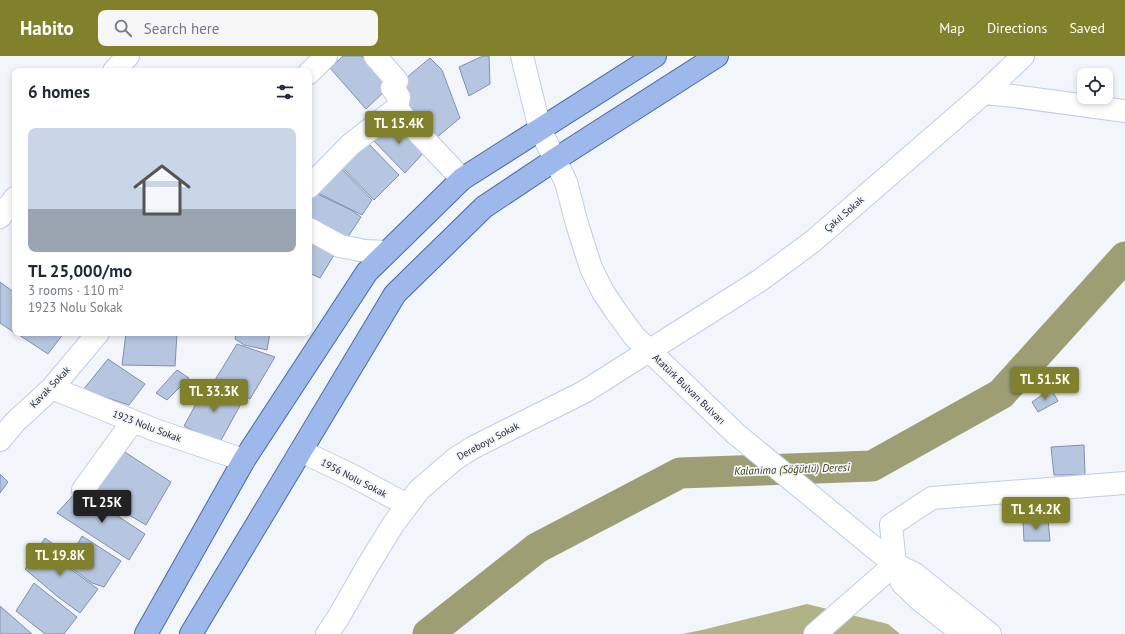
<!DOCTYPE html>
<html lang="en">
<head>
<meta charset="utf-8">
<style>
	:root { --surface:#fff; --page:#f6f6f7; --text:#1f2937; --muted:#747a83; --accent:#80812a }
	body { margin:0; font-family:"PT Sans",sans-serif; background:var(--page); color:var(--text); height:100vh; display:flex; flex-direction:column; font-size:15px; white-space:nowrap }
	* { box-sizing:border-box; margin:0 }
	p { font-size:13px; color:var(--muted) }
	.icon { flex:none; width:22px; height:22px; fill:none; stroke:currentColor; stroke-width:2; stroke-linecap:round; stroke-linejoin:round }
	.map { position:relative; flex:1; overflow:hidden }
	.details { position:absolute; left:12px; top:12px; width:300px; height:268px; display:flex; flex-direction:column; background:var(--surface); border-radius:8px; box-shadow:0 2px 6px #0003 }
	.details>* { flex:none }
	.tools { position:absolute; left:1077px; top:12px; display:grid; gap:8px }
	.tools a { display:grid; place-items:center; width:36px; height:36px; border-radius:8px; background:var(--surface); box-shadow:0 2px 6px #0003; font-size:20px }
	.price { position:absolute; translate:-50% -34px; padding:0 9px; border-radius:4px; background:var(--accent); color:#fff; font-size:13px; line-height:26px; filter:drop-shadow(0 1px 2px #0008) }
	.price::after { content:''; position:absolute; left:50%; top:24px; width:12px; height:9px; margin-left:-6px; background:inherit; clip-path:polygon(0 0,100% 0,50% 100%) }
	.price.selected { background:#222; color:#fff }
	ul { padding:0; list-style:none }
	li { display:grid; align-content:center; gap:8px; height:212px; padding:0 16px }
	li span { display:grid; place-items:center; height:124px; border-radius:8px; color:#555 }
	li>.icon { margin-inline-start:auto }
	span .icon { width:72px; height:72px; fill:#fffc; stroke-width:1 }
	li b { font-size:17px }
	h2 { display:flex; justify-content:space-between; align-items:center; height:48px; padding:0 16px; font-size:17px }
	header { display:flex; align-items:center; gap:24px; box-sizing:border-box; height:56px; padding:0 20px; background:var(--accent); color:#fff }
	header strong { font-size:19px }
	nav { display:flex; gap:22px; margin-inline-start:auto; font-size:14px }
	.search { width:280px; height:36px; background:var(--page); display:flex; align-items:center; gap:10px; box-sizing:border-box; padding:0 14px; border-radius:8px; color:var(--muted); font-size:15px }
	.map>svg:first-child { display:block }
	.forest { fill:#b1b286 }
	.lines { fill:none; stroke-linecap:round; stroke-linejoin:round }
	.river { stroke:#9d9e73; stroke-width:31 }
	.building { fill:#b6c6e1; stroke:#8190aa }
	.minor-casing { stroke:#bdcde9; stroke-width:24 }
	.major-casing { stroke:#4769a4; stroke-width:24 }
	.minor { stroke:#fff; stroke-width:22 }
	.major { stroke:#9db9ec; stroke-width:22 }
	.labels { text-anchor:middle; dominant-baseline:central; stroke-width:3.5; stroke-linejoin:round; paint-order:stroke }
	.street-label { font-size:10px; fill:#232934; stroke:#f2f6fb }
	.water-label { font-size:11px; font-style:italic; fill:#42420d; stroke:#f2f6fb }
</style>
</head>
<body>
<header>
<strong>Habito</strong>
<div class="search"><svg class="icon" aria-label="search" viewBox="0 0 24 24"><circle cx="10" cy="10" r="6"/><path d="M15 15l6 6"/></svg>Search here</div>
<nav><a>Map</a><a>Directions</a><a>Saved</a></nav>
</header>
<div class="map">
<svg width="1125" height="578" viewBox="0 0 1125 578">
	<rect width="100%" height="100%" fill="#f2f6fb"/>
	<path class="forest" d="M807,548L888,568L900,578H682L702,574Z"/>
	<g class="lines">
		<path class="river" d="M428,578L537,492L680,417L872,410L1001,338L1125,201"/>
	</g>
	<path class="building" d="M343,0H362L388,32L366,53L330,12Z
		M483,0H489L490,28L469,40L459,11Z
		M430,2L442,14L460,62L436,82L394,32Z
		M394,62L426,94L405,117L371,82Z
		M365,84L399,119L374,144L339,108Z
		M338,109L372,144L362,159L312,134Z
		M311,135L351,154L361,161L344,187L309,169V139Z
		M309,175L339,191L320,222L309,217Z
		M0,226L15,237V277L0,267Z
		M16,277H64L48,298Z
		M126,277H177L175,310L122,309Z
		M236,277H270L267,294L244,289L235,283Z
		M237,288L275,301L250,343L215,324Z
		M108,303L145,328L129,349L83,334Z
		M177,314L189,322L167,344L156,337Z
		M208,326L243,344L219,388L184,370Z
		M1051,333L1058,345L1038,356L1032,346Z
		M1084,389L1085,419H1054L1051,391Z
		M117,391L171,426L146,469L86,434Z
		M0,418L8,426L0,437Z
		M78,434L145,478L129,504L57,457Z
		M1048,463L1050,485H1024L1023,465Z
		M82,480L121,505L104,531L92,527L66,508Z
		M45,482L67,498L62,507L98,533L80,557L58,541L25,513Z
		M34,527L77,561L64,578H45L16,555Z
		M0,550L32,578H0Z"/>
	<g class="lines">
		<g class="minor-casing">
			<path id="minor" d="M375,0L397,25L392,32L399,41L397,52
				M522,0L540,73L566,126L577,168L591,212L603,236L615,254L634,280L736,378L872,490L895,508L915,518L990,578
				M114,15L128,0
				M309,17L326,0
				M984,37L1014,40L1125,55
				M309,131L350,89L397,52L406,64L462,123
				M0,161L15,142
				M309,173L340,190L365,195L387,196
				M52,332L155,374L244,404
				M0,384L15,366L52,332L98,277
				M301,395L353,420L407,449
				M83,434L133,365
				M327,578L338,562L367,511L394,467L419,434L455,403L472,392L584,336L759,225L812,186L984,37L1023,0
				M815,578L895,508
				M963,578L920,544L902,527L895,508L891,469L932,442L1125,427"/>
		</g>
		<g class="major-casing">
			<path id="major" d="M146,578L244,404L367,216L462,123L655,0
				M191,578L395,238L484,151L556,103L717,0"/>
		</g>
		<use href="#minor" class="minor"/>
		<use href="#major" class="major"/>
	</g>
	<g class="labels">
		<g class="street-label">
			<text transform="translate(844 158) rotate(-41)">Çakıl Sokak</text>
			<text transform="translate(50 331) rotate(-46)">Kavak Sokak</text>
			<text transform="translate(689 333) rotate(44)">Atatürk Bulvarı Bulvarı</text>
			<text transform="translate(147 370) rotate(21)">1923 Nolu Sokak</text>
			<text transform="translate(488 385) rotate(-28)">Dereboyu Sokak</text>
			<text transform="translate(354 422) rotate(27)">1956 Nolu Sokak</text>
		</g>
		<g class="water-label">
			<text transform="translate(792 413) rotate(-2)">Kalanima (Söğütlü) Deresi</text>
		</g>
	</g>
</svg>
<div class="tools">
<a><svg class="icon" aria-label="locate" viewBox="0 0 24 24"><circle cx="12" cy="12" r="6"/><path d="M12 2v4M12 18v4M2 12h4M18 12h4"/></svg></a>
</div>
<b class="price" style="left:399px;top:89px">TL 15.4K</b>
<b class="price" style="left:1045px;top:345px">TL 51.5K</b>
<b class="price" style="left:214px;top:357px">TL 33.3K</b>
<b class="price selected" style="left:102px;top:468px">TL 25K</b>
<b class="price" style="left:1036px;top:475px">TL 14.2K</b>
<b class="price" style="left:60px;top:521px">TL 19.8K</b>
<section class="details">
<h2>6 homes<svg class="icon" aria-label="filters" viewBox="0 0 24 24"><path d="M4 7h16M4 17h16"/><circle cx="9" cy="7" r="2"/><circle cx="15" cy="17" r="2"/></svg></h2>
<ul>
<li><span style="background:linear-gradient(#c9d6e8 65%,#9aa5b1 0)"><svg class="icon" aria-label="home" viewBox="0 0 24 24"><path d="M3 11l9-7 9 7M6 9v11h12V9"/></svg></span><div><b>TL 25,000/mo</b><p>3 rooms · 110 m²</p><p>1923 Nolu Sokak</p></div></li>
</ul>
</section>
</div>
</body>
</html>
